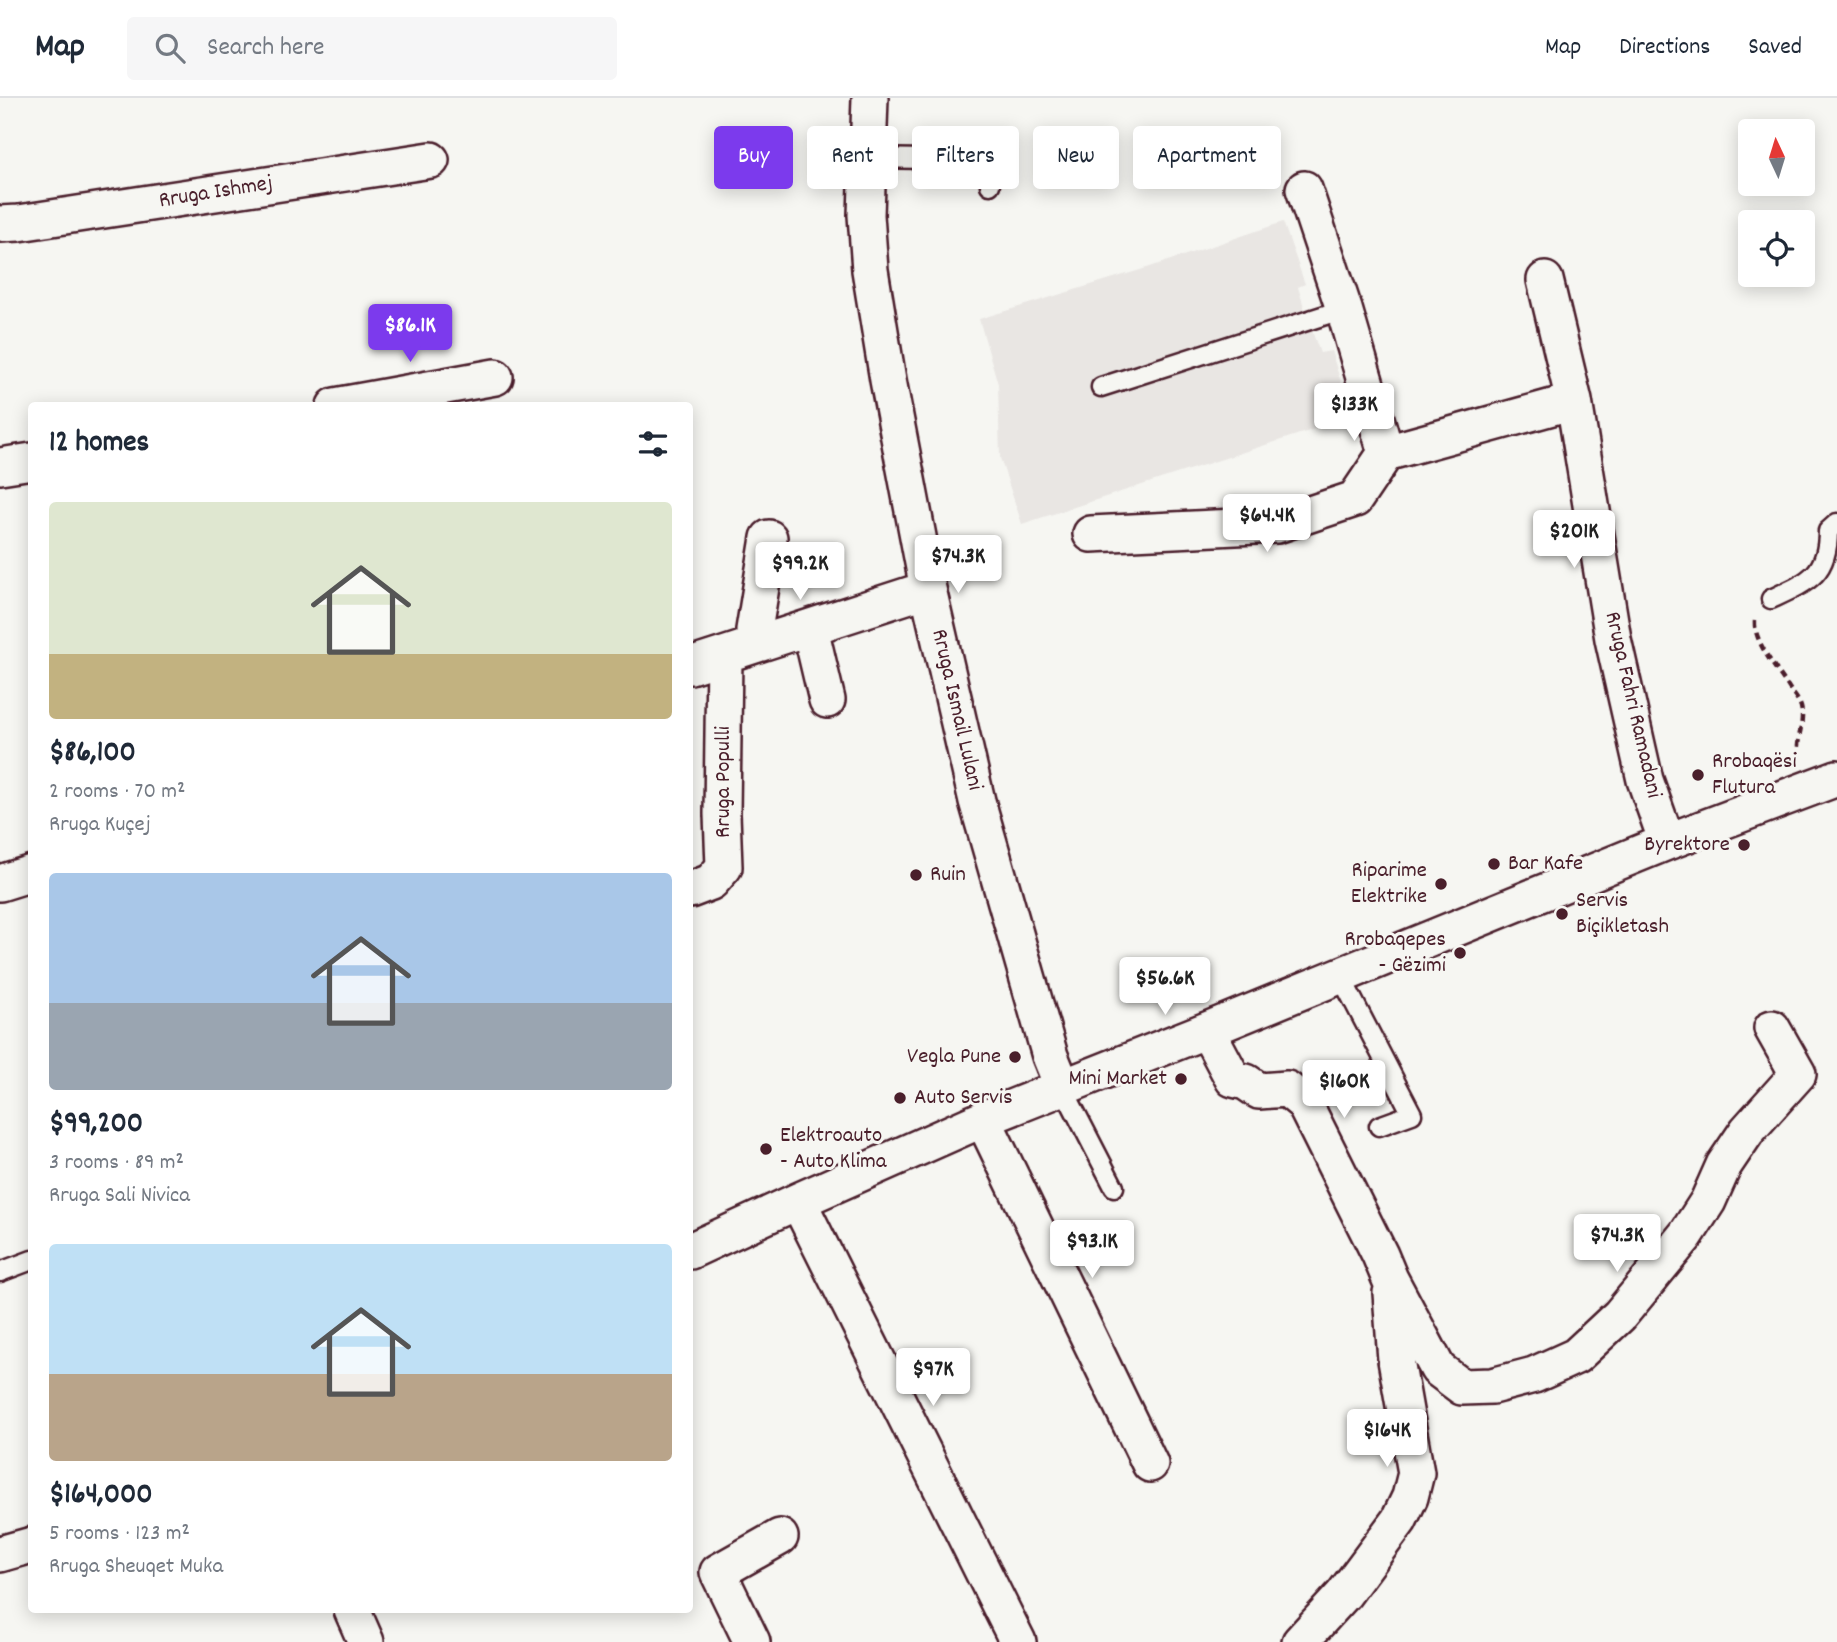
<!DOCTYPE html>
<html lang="en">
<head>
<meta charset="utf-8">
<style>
	:root { --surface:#fff; --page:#f6f6f7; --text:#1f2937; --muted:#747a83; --line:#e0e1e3; --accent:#7c3aed }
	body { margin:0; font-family:Dekko,sans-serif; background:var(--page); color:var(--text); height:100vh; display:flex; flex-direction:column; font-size:26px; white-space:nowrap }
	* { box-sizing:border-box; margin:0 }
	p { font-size:23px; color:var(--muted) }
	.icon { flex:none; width:38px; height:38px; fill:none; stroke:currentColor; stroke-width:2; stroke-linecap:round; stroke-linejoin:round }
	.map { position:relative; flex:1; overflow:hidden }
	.panel { position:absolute; left:28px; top:304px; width:665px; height:1211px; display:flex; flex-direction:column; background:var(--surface); border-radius:7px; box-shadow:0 4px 18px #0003 }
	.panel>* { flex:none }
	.hud { position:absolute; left:714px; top:28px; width:665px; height:63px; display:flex; gap:14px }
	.needle { width:46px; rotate:356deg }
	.controls { position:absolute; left:1738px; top:21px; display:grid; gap:14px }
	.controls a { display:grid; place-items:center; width:77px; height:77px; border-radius:7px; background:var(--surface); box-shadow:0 4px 18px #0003; font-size:35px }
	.price { position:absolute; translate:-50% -60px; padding:0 16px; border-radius:7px; background:#fff; color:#222; font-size:23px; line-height:46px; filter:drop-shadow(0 2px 4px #0008) }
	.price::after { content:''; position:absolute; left:50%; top:42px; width:21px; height:16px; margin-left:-10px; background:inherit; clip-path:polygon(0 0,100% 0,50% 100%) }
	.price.current { background:var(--accent); color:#fff }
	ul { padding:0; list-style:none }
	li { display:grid; align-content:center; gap:14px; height:371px; padding:0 21px }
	li span { display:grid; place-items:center; height:217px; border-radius:7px; color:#555 }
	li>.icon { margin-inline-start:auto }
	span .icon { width:126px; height:126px; fill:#fffc; stroke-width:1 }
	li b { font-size:30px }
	h2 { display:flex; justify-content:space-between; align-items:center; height:84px; padding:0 21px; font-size:30px }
	.pill { padding:0 24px; border-radius:7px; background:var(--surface); box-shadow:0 4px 18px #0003; font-size:24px; line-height:63px }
	.pill.current { background:var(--accent); color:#fff }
	header { display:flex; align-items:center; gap:42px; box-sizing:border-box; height:98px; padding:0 35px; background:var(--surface); border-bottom:2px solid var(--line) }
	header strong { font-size:33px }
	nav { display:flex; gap:38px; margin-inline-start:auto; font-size:24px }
	.search { width:490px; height:63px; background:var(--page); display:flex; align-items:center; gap:18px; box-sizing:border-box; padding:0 24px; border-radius:7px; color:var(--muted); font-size:26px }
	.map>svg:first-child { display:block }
	.built { fill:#e9e6e3 }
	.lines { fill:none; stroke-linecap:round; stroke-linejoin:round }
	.service-casing { stroke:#4a1f2b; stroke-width:23 }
	.minor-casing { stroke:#4a1f2b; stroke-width:40 }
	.path { stroke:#4a1f2b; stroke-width:4.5; stroke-dasharray:7 5; stroke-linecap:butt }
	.service { stroke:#f6f6f2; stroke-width:18 }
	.minor { stroke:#f6f6f2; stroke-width:35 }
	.poi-dot { fill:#4a1f2b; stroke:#f6f6f2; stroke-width:2.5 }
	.labels { text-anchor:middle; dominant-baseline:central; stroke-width:6; stroke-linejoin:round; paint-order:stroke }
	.street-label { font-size:23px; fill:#4a1f2b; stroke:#f6f6f2 }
	.poi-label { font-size:23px; fill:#4a1f2b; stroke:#f6f6f2; text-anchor:start }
</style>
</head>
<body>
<header>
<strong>Map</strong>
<div class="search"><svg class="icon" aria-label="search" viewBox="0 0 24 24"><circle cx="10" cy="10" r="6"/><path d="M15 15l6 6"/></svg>Search here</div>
<nav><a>Map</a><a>Directions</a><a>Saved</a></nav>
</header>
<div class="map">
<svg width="1837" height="1544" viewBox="0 0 1837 1544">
	<rect width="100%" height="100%" fill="#f6f6f2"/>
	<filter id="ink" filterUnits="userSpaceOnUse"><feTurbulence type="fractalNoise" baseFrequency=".0143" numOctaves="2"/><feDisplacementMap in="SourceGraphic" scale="14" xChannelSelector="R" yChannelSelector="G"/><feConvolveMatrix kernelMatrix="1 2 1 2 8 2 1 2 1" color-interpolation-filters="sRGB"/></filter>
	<g filter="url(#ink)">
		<path class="built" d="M1283,124L1305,186L1298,189L1308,222L1320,255L1331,253L1352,319L1022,426L1000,360L998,286L979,221L1150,169Z"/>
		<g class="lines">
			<g class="service-casing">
				<path id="service" d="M867,60L989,62L990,87
					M1101,289L1344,211
					M1771,501C1808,484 1828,477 1828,433L1837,425
					M1340,877L1412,1016L1379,1028
					M1063,990L1114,1089
					M0,1174L32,1162"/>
			</g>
			<g class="minor-casing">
				<path id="minor" d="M870,0L866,117L870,172L888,282L928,491L977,703L1050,958L1063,990
					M1304,91L1344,211L1386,355L1574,303
					M0,126L19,125L431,62
					M1545,182L1574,303L1613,541L1645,682L1667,744
					M335,308L495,279
					M0,368L32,363
					M1091,436L1277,427L1355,401L1386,355
					M810,530L827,602
					M757,546L754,532L769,440
					M690,568L928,491
					M0,785L32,775
					M690,792L711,784L724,769L722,716L724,557
					M1207,932L1233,981L1246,984L1259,993L1287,991L1304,1005L1380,1157L1390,1181L1438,1271L1462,1289L1492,1288L1534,1277L1576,1258L1620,1217L1686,1137L1708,1103L1724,1067L1747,1033L1798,976L1772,930
					M983,1021L1150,1366
					M798,1103L1018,1544
					M690,1153L798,1103L983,1021L1207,932L1667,744L1837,680
					M0,1456L32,1447
					M352,1512L366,1544
					M752,1544L718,1474L780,1439
					M1300,1544L1344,1496L1399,1422L1410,1399L1416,1375L1396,1262L1391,1195"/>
			</g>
			<path class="path" d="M1755,523C1753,543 1778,573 1789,590C1793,596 1799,602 1801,609C1805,625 1796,641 1798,658"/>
			<use href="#service" class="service"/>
			<use href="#minor" class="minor"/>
		</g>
	</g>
	<g class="poi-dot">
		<circle cx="1698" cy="677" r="7"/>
		<circle cx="1744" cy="747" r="7"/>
		<circle cx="1494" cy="766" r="7"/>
		<circle cx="916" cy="777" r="7"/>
		<circle cx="1441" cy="786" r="7"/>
		<circle cx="1562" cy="816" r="7"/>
		<circle cx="1460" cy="855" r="7"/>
		<circle cx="1015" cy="959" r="7"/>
		<circle cx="1181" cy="981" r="7"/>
		<circle cx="900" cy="1000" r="7"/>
		<circle cx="766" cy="1051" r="7"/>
	</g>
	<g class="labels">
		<g class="street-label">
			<text transform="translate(216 95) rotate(-9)">Rruga Ishmej</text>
			<text transform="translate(1632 607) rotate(77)">Rruga Fahri Ramadani</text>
			<text transform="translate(956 612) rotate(77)">Rruga Ismail Lulani</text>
			<text transform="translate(724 684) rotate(-90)">Rruga Populli</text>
		</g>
		<g class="poi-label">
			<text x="1712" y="664">Rrobaqësi<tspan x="1712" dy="26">Flutura</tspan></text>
			<text x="1730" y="747" text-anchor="end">Byrektore</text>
			<text x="1508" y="766">Bar Kafe</text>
			<text x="1427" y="773" text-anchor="end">Riparime<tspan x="1427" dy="26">Elektrike</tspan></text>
			<text x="930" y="777">Ruin</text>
			<text x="1576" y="803">Servis<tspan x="1576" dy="26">Biçikletash</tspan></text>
			<text x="1446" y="842" text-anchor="end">Rrobaqepes<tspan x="1446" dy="26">- Gëzimi</tspan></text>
			<text x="1001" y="959" text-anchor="end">Vegla Pune</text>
			<text x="1167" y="981" text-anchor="end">Mini Market</text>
			<text x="914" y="1000">Auto Servis</text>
			<text x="780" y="1038">Elektroauto<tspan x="780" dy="26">- Auto Klima</tspan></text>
		</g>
	</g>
</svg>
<div class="controls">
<a><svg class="needle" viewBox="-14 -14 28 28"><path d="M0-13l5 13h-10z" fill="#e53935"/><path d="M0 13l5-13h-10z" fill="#747a83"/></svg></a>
<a><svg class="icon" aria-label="locate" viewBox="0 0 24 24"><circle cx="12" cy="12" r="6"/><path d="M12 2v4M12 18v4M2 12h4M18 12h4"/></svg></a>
</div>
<b class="price current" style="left:410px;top:266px">$86.1K</b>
<b class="price" style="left:1354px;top:345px">$133K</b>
<b class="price" style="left:1267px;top:456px">$64.4K</b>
<b class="price" style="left:1574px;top:472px">$201K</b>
<b class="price" style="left:958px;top:497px">$74.3K</b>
<b class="price" style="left:800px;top:504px">$99.2K</b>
<b class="price" style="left:1165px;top:919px">$56.6K</b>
<b class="price" style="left:1344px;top:1022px">$160K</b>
<b class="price" style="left:1617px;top:1176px">$74.3K</b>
<b class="price" style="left:1092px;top:1182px">$93.1K</b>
<b class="price" style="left:933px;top:1310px">$97K</b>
<b class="price" style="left:1387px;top:1371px">$164K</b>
<div class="hud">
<a class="pill current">Buy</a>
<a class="pill">Rent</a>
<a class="pill">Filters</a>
<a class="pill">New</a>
<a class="pill">Apartment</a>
</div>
<section class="panel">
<h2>12 homes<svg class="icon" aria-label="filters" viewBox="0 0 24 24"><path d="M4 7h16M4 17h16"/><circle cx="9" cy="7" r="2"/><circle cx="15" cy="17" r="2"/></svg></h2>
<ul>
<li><span style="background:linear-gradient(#dfe7d0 70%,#c2b280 0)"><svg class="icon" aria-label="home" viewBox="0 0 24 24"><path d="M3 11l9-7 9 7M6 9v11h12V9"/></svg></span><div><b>$86,100</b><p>2 rooms · 70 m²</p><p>Rruga Kuçej</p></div></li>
<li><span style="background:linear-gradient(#a9c7e8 60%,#9aa5b1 0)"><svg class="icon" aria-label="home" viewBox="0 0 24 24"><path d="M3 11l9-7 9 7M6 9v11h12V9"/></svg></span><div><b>$99,200</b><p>3 rooms · 89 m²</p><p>Rruga Sali Nivica</p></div></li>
<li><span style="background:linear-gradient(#bfe0f5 60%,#b9a48a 0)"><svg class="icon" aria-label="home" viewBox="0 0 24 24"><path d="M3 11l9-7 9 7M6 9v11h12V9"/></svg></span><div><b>$164,000</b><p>5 rooms · 123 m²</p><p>Rruga Sheuqet Muka</p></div></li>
</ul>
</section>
</div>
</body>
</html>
